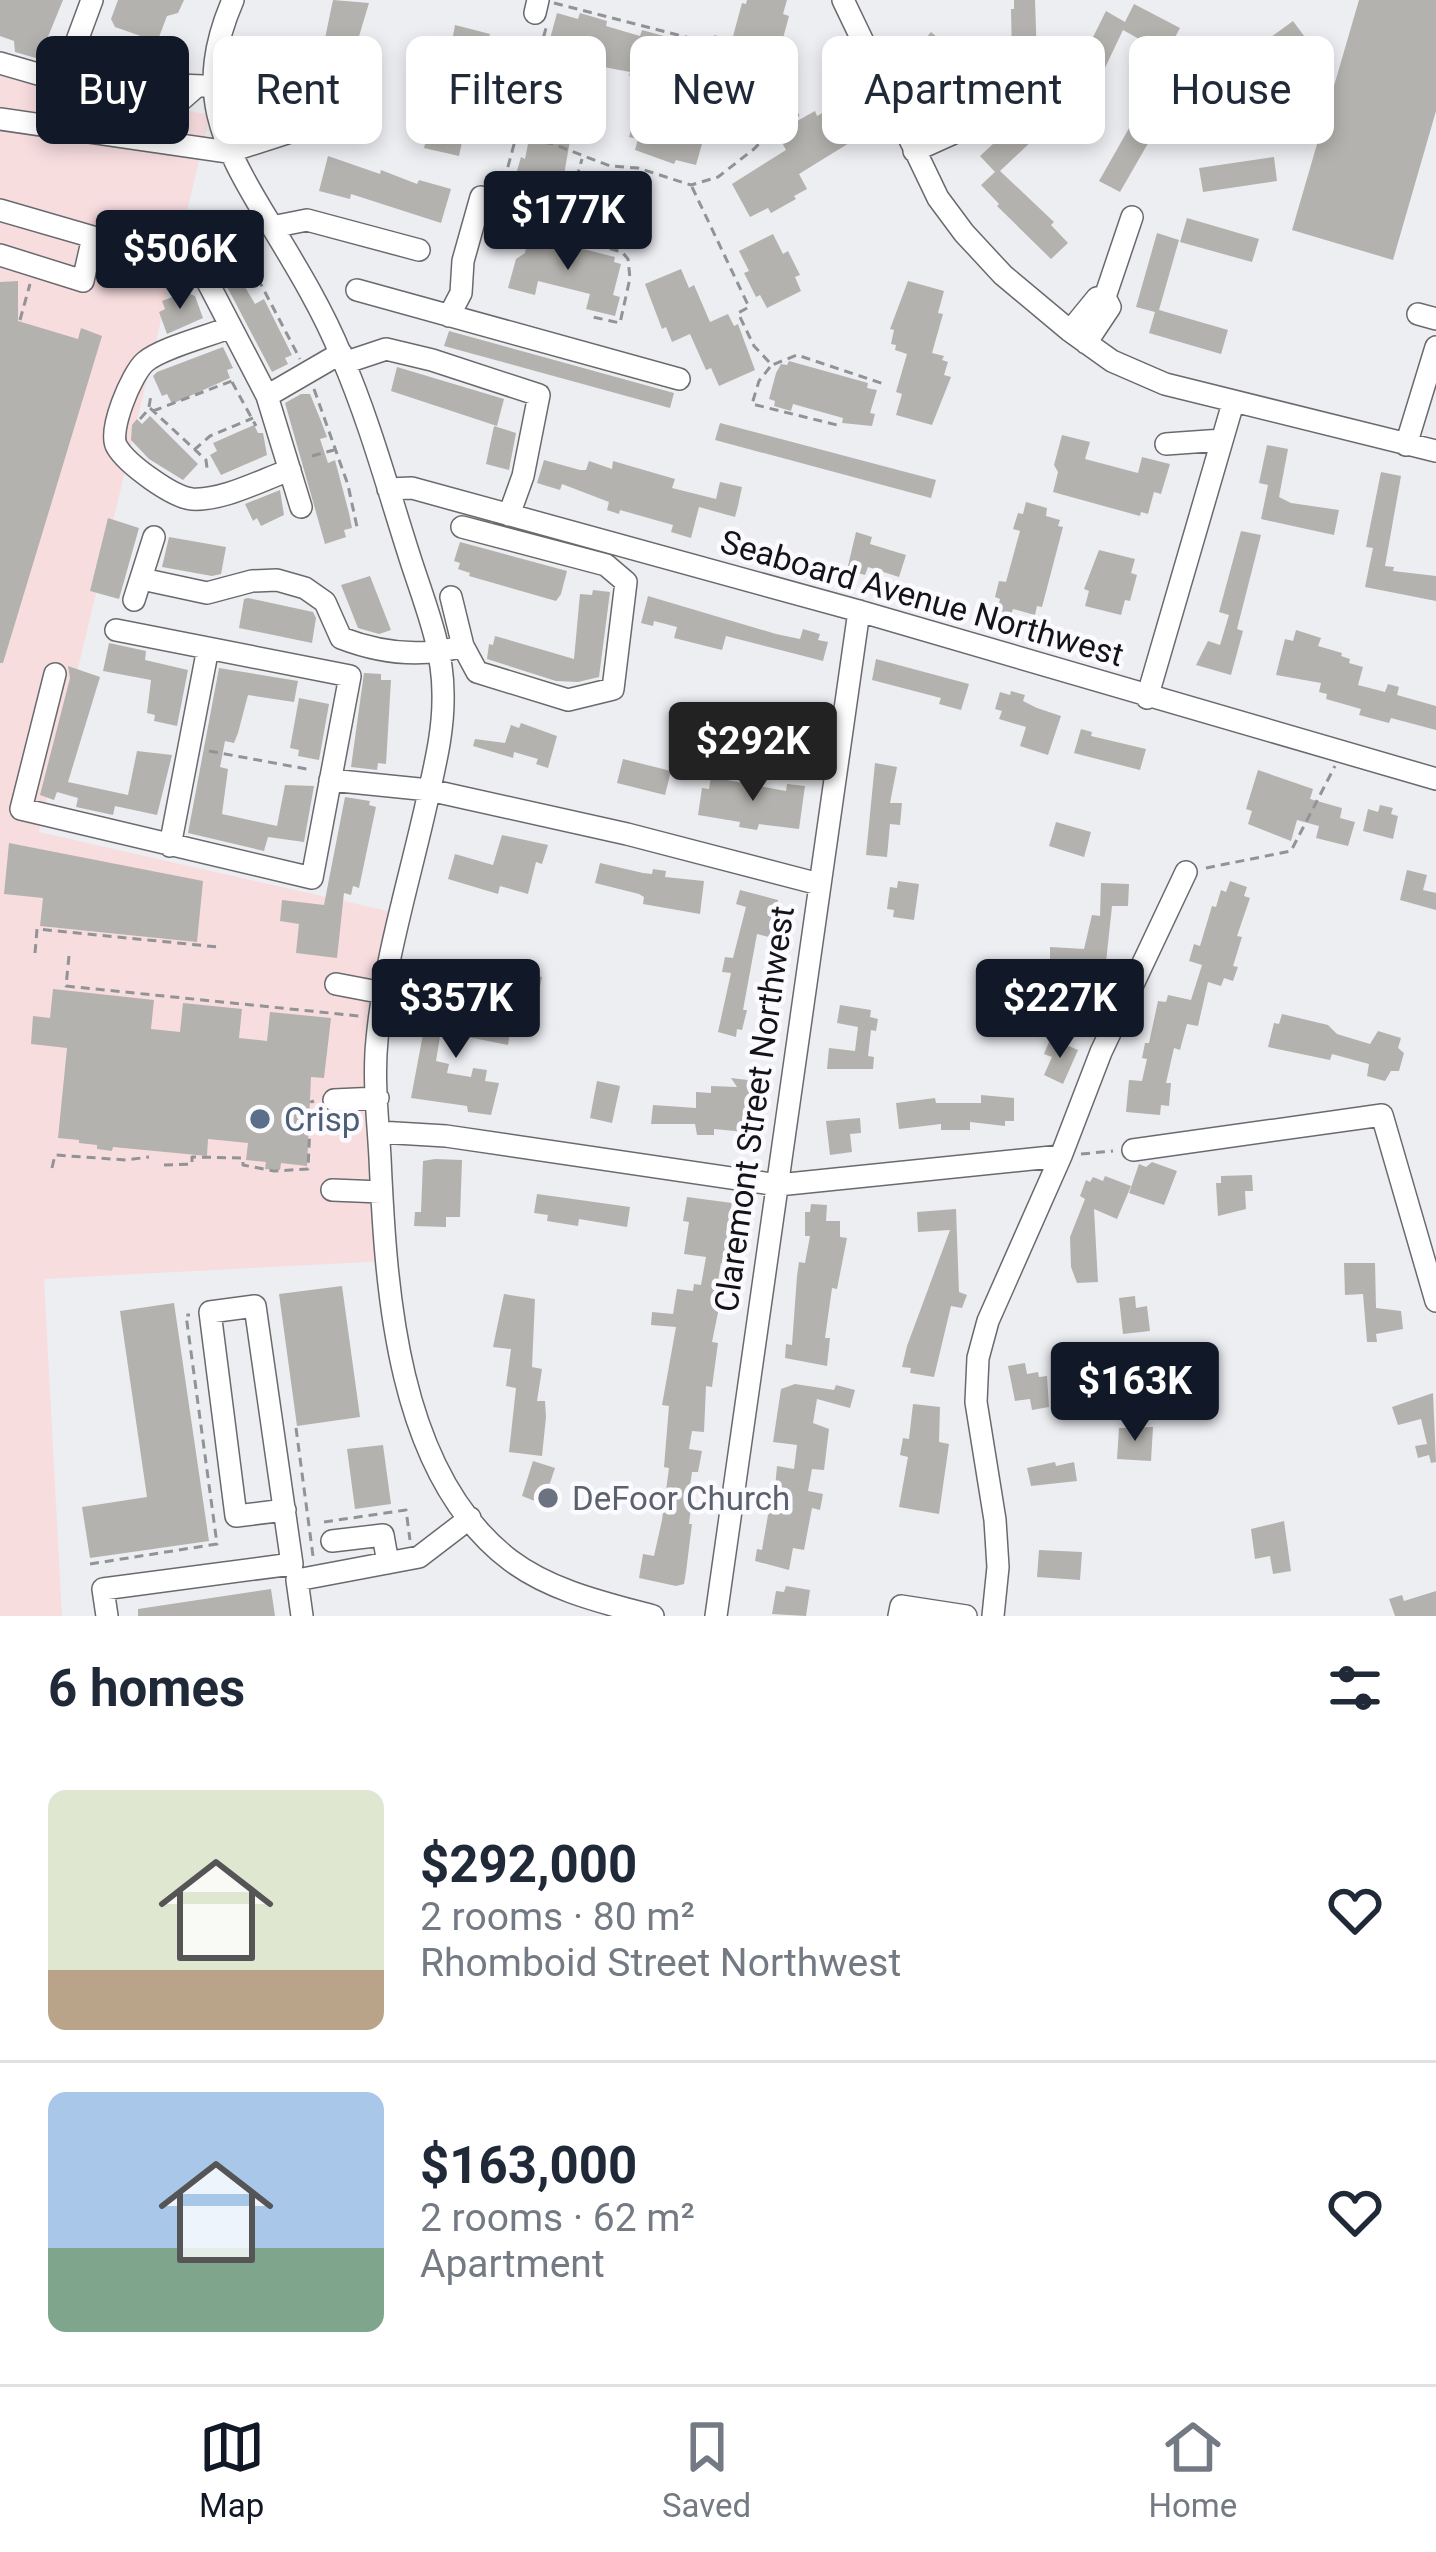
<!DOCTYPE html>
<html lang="en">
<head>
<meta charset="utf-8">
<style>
	:root { --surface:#fff; --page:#f6f6f7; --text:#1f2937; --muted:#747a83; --line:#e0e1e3; --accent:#111827 }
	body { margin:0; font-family:Roboto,sans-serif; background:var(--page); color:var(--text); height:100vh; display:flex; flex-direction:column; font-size:45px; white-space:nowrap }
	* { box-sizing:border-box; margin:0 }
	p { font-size:39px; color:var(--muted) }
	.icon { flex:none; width:66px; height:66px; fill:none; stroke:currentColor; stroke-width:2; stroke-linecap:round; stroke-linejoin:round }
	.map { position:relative; height:1616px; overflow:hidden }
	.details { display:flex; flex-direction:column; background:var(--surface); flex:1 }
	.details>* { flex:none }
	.top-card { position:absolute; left:36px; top:36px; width:1365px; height:108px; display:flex; gap:24px }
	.price { position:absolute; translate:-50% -102px; padding:0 27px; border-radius:12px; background:var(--accent); color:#fff; font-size:39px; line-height:78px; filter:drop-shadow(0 3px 6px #0008) }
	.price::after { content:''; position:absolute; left:50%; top:72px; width:36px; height:27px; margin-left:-18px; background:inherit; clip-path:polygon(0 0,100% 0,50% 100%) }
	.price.active { background:#222; color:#fff }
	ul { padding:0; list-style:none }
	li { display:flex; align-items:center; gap:36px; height:300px; padding:0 48px }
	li+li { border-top:3px solid var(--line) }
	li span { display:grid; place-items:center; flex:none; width:336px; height:240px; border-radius:18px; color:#555 }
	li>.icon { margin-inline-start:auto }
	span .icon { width:144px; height:144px; fill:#fffc; stroke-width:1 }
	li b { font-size:51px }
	h2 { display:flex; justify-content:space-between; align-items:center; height:144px; padding:0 48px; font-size:51px }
	.chip { padding:0 42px; border-radius:18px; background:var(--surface); box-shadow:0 6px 18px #0003; font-size:42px; line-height:108px }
	.chip.active { background:var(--accent); color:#fff }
	.dock { display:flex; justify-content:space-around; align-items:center; height:168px; border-top:3px solid var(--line); background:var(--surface); font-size:33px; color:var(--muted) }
	.dock a { display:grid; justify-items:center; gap:6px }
	.dock .active { color:var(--accent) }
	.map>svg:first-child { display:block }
	.commercial { fill:#f8dddf }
	.building { fill:#b4b2ae }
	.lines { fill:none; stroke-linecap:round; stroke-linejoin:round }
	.minor-casing { stroke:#6a6a6e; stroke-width:24 }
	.path { stroke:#929396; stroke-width:3; stroke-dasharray:9 6; stroke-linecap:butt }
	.minor { stroke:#fff; stroke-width:21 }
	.service-dot { fill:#5c6f8a; stroke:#fbfbff; stroke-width:4.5 }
	.worship-dot { fill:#6b7280; stroke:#fbfbff; stroke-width:4.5 }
	.labels { text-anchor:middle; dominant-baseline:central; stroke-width:9; stroke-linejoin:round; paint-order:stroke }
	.street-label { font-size:33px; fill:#141416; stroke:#fbfbff }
	.service-label { font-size:33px; fill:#4e5e75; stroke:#fbfbff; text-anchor:start }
	.worship-label { font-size:33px; fill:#5b616d; stroke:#fbfbff; text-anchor:start }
</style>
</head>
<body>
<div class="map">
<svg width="1436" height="1616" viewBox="0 0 1436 1616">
	<rect width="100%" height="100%" fill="#edeef2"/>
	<path class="commercial" d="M0,73L210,115L39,832L401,914L376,1043L386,1261L44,1279L62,1616H0Z"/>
	<path class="building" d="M0,0H63L39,59L15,52L14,41L0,36Z
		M118,0H184L178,13L167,16L159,37L152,40L115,27L111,19Z
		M333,0L369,3L342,93L343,102L372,109L368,123L340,116L337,125L303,116L311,85L315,86Z
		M747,0H787L783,14L789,16L782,42L776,40L772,56L754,51L744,88L740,87L736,101L699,92L706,50L710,51L714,35L732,40L742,3L746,4Z
		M1014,0H1035L1037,59L1012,60L1011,9H1014Z
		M1359,0H1436V111L1393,260L1292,230Z
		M1134,4L1180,28L1166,54L1123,30L1083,114L1078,111L1075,118L1057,109L1106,11L1125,22Z
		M557,13L578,19L580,13L607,21L606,26L640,36L642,30L671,38L670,43L681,46L670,82L656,78L655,83L629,76L630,72L567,60L568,56L547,50Z
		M1293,21L1310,44L1270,76L1252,51Z
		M455,25L490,34L482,65L478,64L459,156L424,148L432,116L436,117L441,79L445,80Z
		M931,32L997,89L987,101L982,104L917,49Z
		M1174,49L1196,60L1120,192L1099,181Z
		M545,80L582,90L579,105L583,106L577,130L572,129L561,192L556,191L550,213L514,203L519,183L514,181L521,157L525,159L538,94H541Z
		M1295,91L1298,115L1221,127L1217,102Z
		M1036,104L1053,121L1000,171L1054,222L1051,225L1068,243L1051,259L997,206L999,204L981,185L995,172L980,156Z
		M835,106L854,140L799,174L807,189L794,196L796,199L771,213L768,208L750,217L732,184L786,150L778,135L791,128L790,125L815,111L817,116Z
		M660,112L706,130L696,165L676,160L674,164L635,150L638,139L629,137L633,124L640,125L643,113L659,118Z
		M328,156L380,174L381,170L417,184L419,180L451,189L441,223L351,194L350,199L319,191Z
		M1274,157L1277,181L1203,192L1199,168Z
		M205,215L208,221L216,216L242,258L239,260L246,271L238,275L255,304L264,299L292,355L285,358L288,364L272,372L206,247L194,239L186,226Z
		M1187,218L1259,239L1252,262L1180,242Z
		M1157,233L1179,240L1159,310L1228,330L1221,354L1149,333L1155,312L1136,307Z
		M773,234L783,254L788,251L800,275L795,277L801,291L767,308L760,295L756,297L744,273L749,271L739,251Z
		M536,237L615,257L614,262L621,264L613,295L620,297L615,316L586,309L590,294L538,281L535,295L508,288L516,259L525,253L528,239L534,241Z
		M681,269L689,288L694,285L710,322L728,314L734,326L738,324L755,370L719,386L711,368L706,370L690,334L672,342L666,327L662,329L645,284Z
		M18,281V321L78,339L81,328L102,336L3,663H0V282Z
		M908,281L944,291L938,313L943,314L932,353L944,356L942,360L948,362L944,375L951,377L932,425L896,415L902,394L896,392L907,354L895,350L896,345L891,344L894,330L890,329Z
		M185,292L195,296L203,318L167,334L159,312L165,309L162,301Z
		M449,331L674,393L670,408L444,346Z
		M223,347L233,368L227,370L230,378L172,404L167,394L162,396L153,376L157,372Z
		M789,361L868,383L867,388L877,390L870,413L875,414L872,426L842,423L843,418L793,404L791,411L774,406L775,401L769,399L776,373L781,364L787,365Z
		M397,367L504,399L497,426L391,391Z
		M301,394H310L321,421L327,437L320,439L328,463L335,460L349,513L352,528L344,530L346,537L325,544L285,403Z
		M150,416L198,464L183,480L149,459L131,440L132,425L137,419L142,424Z
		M720,423L936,480L931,498L715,440Z
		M254,425L258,433H263L267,455L221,475L210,455L217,451L213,443Z
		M494,426L516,433L509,470L486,464Z
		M1062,435L1090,442L1085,459L1138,473L1142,457L1170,464L1161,494L1154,492L1148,514L1141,512L1140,516L1053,492L1058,472L1054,465Z
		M1267,445L1288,449L1279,497L1291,503L1339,510L1334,535L1261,519L1268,485L1259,483Z
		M544,460L580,470H586L589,461L612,469L613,461L675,479L672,488L716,499L720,482L742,487L738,506L735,517L699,507L691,538L671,532L673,525L620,510L619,514L607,510L609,502L562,484L560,490L537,483Z
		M1381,472L1401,476L1385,566L1394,567L1393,571L1436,576V601L1365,587L1373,548L1366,547Z
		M280,490L284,515L261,526L257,518L253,521L245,504Z
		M1026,502L1047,508L1046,516L1060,520L1058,526L1063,527L1042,607L1037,606L1035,615L1013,609L1011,615L997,612L1000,599L995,597L999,581L1006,582L1020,531L1013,529L1018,513L1023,514Z
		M108,518L139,528L119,599L90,591Z
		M1241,531L1261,535L1237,629L1243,631L1231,675L1196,665L1208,641L1220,645L1229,615L1219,612Z
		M856,532L872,537L870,544L906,555L899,577L868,567L865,575L847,570Z
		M169,537L226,547L221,574L212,576L162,567Z
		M460,542L567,571L561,594L556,601L469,576L470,573L458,569L460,563L454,561Z
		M1099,550L1135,559L1131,573L1137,575L1130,601L1125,600L1121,615L1085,606L1089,591L1084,589Z
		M370,576L391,630L379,634L358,628L341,585Z
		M593,590L610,592L599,677L578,682L556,681L487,659L489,644L493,645L495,636L574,659L580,594L592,595Z
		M648,596L776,634L800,639L803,629L820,634L818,640L828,642L823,661L726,636L722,650L674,638L677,627L654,621L653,626L641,623Z
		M248,598L313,612L316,618L312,643L239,628L244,599Z
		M1296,630L1321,638L1318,646L1342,653L1341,656L1350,659L1349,663L1363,667L1358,685L1385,692L1388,684L1399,687L1397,695L1436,706V730L1391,718L1389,723L1359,715L1361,709L1326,699L1327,694L1319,692L1321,683L1276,675L1285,639L1293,641Z
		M109,643L146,651L145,660L188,670L177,726L154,721L155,715L147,713L151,680L103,671Z
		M876,659L969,684L961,710L939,704L941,698L872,680Z
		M68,666L100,677L68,782L128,795L137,751L172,755L157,815L115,806L113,815L76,807L78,798L57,792L54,800L40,795L70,678Z
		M219,668L298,681L294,702L248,695L238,733L234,743L225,741L220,767L228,769L222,814L277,826L285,785L314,786L304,842L268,837L264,851L188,833Z
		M364,673L381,674V680H391L386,764L378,763L377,770L351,767Z
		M1011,691L1025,695L1023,701L1037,708L1061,716L1048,755L1020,746L1026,727L999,719L1002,711L995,709L1000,692L1010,695Z
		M299,698L329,704L319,760L298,756L299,750L290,748Z
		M521,723L557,736L548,768L536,764L538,759L514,752L513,758L473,746L475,739L505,743L511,725L519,728Z
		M1081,729L1092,732L1091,736L1146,749L1140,770L1074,753Z
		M623,759L671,771L665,795L617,783Z
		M875,763L897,767L890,803H902L900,825L890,824L887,857L866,855Z
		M1258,770L1313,789L1310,799L1342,808L1340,818L1355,822L1348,846L1316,838L1319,826L1297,820L1291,841L1248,824L1252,811L1246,809Z
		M711,777L786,791L787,784L805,786L799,829L759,824L757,830L739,827L740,822L698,815L702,788L709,789Z
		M345,797L370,801L369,805L376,807L359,888L353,886L351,895L344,893L337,958L296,953L299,924L280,921L282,900L324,905Z
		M1380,805L1393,808L1391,814L1398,816L1393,839L1363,831L1368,809L1378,812Z
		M1056,822L1091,832L1084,857L1049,846Z
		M502,835L548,845L542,864L536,862L528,894L500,886L498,894L448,879L455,854L493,865Z
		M9,843L203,881L197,942L40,926L43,898L4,894Z
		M600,863L643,873L652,874L653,869L666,871L665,877L704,881L700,914L643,904L644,897L639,894L595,883Z
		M1407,870L1427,875L1423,890L1436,893V910L1400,900Z
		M898,881L919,884L914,920L893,917L894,910L887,909L890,887L897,888Z
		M1230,881L1247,887L1244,896L1250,898L1237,936L1242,937L1233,966L1238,967L1233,981L1224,978L1221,986L1208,982L1198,1026L1187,1024L1180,1050L1174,1048L1166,1083H1171L1169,1106L1161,1105L1160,1115L1126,1112L1129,1080L1142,1081L1147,1059L1142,1058L1145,1043H1149L1158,1001L1166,1002L1168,995L1191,1000L1202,965L1189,961L1194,944L1200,946L1212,906L1216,907L1221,890L1226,892Z
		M1101,883L1129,884L1128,906H1112L1106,962H1100L1098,1004H1094L1093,1011H1084V1015L1066,1014L1068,978L1057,977L1058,967L1050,966V947L1084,949L1092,915L1100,916Z
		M740,890L778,900L769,937L757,934L743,1010H747L742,1030L737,1029L736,1037L718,1032L731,973L722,972L725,957L733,958L746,907L736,904Z
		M523,973L542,977L531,1028L513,1024L523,1009L518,996Z
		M53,989L154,1000L151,1029L180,1032L183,1003L242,1009L239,1038L267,1041L270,1012L331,1018L324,1078L311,1077L307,1166L281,1163L280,1170L265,1169L266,1162L246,1160L248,1143L208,1139L207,1156L113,1147L112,1151L97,1149V1145L79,1143V1140L58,1138L67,1048L31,1044L33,1016L50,1018Z
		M840,1005L871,1010L870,1017L878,1019L876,1031L871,1030L868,1056L874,1057L873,1069H827L829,1048L855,1051L858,1027L837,1023Z
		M417,1012L512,1020L508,1045L468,1037L467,1041L440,1036L436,1061L449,1064L447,1073L471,1077L473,1068L487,1070L485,1081L499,1083L491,1115L468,1112L467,1106L411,1098L423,1034L413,1032Z
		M1282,1014L1328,1025L1337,1034L1370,1044L1378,1031L1401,1038L1398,1048L1404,1053L1399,1071H1391L1385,1081L1367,1076L1369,1064L1332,1054L1330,1060L1268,1047L1274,1023L1279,1024Z
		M1049,1042L1057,1046L1059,1042L1078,1050L1063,1084L1044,1075L1052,1057L1044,1054Z
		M731,1078L756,1081L753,1101L767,1102L762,1133H757L756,1138L745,1136V1132L714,1129V1135H697L695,1124H651L653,1105L696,1108V1092L711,1093V1086L737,1087Z
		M597,1081L620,1086L612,1123L590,1118Z
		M981,1095L1014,1098V1121H1005V1126L970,1122V1130H941V1124L899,1129L896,1103L935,1098L936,1103H981Z
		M860,1118L861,1133L850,1134L852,1152L830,1155L826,1121Z
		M435,1159L462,1160L460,1217H446V1227L414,1226L415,1212H421L423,1161Z
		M1152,1162L1177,1171L1164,1205L1129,1193L1139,1164L1146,1167Z
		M1252,1175L1253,1191H1245L1246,1209L1218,1216L1216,1183H1221V1176Z
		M1105,1176L1131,1186L1117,1219L1094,1209L1098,1282L1077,1283L1071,1267L1070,1237L1085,1199L1080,1196L1086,1180L1090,1182L1093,1177L1103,1181Z
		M537,1194L630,1207L627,1227L579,1219L578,1226L547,1221L548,1215L534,1213Z
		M687,1197L732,1203L730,1212L735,1213L727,1264L721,1263L717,1287L723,1288L712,1342L718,1343L712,1387L706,1386L704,1432L692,1431L689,1449L702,1451L698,1472H692L688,1499H692L689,1524H692L686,1572L684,1584L676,1586L639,1578L643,1554L654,1556L662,1520L669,1468L664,1467L669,1406L662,1405L676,1327L651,1325L652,1312L673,1314L677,1289L693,1291L694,1284L701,1285L706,1257L684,1254L689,1222L683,1221Z
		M811,1204L827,1205L826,1221H840V1237L847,1238L837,1289L832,1288L825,1338H830L827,1366L785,1358L786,1344L792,1345L797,1276L799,1262L805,1263L810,1236H805V1212H810Z
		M956,1209L959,1292L967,1295L962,1308L951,1306L934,1377L910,1373L911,1368L902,1367L907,1346L950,1230L918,1232L917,1212Z
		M1344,1263H1375L1376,1308L1401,1311L1403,1329L1376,1334L1377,1342H1367L1363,1294L1345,1295Z
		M342,1286L360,1417L297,1426L279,1294Z
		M504,1294L535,1299L532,1367L542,1369L537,1401H545L546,1417L542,1456L509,1452L516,1388L506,1386L511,1349L493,1347Z
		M1135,1296L1136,1308L1147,1306L1150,1331L1123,1334L1119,1298Z
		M174,1303L209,1541L90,1558L82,1507L147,1497L120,1311Z
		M1114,1345L1165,1355L1162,1371L1170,1372L1165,1398L1143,1394L1144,1389L1134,1388L1138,1368L1111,1363Z
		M1025,1363L1027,1374L1038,1372L1039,1377L1047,1376L1049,1407L1032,1410L1030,1399L1015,1401L1008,1366Z
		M795,1384L834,1390L836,1385L855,1390L850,1408L817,1399L813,1423L829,1429L824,1470L812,1469L808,1491L823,1494L820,1510L812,1508L804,1550L793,1548L789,1570L755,1561L757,1549L762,1550L768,1515L773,1510L777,1466L794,1469L797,1445L773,1442L781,1389Z
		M1433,1393L1436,1462L1431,1463L1429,1455L1418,1458L1415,1446L1427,1444L1421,1419L1398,1425L1392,1407Z
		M913,1404L940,1407L939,1442L949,1444L939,1514L899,1507L908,1457L900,1455L903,1438L909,1439Z
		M1153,1427L1151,1461L1117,1459L1119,1428Z
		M383,1445L391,1504L355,1509L347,1449Z
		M533,1461L555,1468L548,1489L556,1492L550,1507L522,1496Z
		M1055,1462L1056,1466L1074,1462L1077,1481L1031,1486L1027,1468Z
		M1284,1521L1291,1571L1273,1574L1270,1556L1255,1559L1251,1529Z
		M1039,1550L1082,1552L1080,1580L1037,1577Z
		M786,1586L810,1590L806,1616L772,1614L776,1591L784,1592Z
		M271,1589L275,1616H138V1609Z
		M1436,1591V1616H1395L1389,1599L1402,1595L1404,1601Z"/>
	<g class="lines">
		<g class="minor-casing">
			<path id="minor" d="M233,0C194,90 220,141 268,220C294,263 322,308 341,355C370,422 389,493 411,561C425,604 443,648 443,693C444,730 435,765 427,801C410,878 384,962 377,1040C373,1079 378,1120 380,1158C386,1289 396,1473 510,1560C551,1591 605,1603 653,1616
				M843,0L938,198L964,233L1003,275L1070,331L1112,361L1165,384L1436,451
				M535,13L538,0
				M0,63L62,81L82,91L181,100L197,86
				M62,81L92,0
				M127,89L155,84L203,86
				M0,119L228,152L287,133
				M914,151L996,114L1030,83
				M0,210L93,237L83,281L0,255
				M272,227L307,220L419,250
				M193,254L267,396L301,507
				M357,290L679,379
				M1418,314L1436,319
				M449,316L461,293L463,261L481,197
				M231,327C209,336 161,348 145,362C132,373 107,432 117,447C127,464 172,497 192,499C223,501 261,480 290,470
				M1070,331L1097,298L1105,297
				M1086,343L1110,307L1105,297L1132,217
				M344,363L386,349L432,360L539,395L523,476L509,515
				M267,396L341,353
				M1166,444L1222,440
				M1406,445L1436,347
				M388,489L412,488L859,611L1436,779
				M142,579L207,593L252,581L277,580L305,588L325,602L341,638C380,653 422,658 463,646L477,672L568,700L613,689L626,582L606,565L462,527
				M451,597L463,646
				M134,600L154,537
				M55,674L21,809L312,878L350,676L116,630
				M1147,698L1233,403
				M330,780L429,790L627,834L819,884
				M170,846L208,648
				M336,984L394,995L508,1006
				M334,1100L378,1098
				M379,1132L446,1136L778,1185L1061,1156
				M1133,1150L1382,1115L1436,1301
				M332,1190L381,1192
				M332,1541L383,1535L388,1563
				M107,1616L103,1589L292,1564L255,1306L210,1312L236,1516L285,1510
				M302,1616L297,1580L419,1557L470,1518
				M716,1616L859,611
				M899,1616L901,1606L966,1616
				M993,1616L998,1567L995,1520L976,1402L978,1358L988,1321L1061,1156L1101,1052L1186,872"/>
		</g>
		<path class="path" d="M554,3L701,41L676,102L647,86
			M672,113L675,103
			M500,134L516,137L546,28
			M692,187L749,307L738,313L754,346L772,365L797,355L884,384
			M500,196L516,137L553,144L610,166L638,168L691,185L718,177L754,149L781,120L799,115
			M223,212L300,359
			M494,217L622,252L628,259L630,278L620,323L593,317L591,313
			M560,236L582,159
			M20,320L30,284
			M770,367L759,381L752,404L837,425
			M232,382L256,426
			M314,389L348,485L357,527
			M149,407L151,395
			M153,411L237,379
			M140,419L150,408L206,460L207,468
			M194,450L210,436L253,418
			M312,456L334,450
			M209,751L312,770
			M1206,868L1291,851L1335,766
			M35,953L37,929L218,947
			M69,956L66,986L359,1016
			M1081,1154L1113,1151
			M164,1165L192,1164V1157L243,1158V1165L274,1171L308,1169L311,1102L314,1101
			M52,1168L55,1155L126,1160L149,1157
			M296,1428L313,1556
			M324,1522L406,1510L410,1540
			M90,1564L217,1544L186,1315H190"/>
		<use href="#minor" class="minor"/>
	</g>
	<circle class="service-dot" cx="260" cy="1119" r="12"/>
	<circle class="worship-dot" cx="548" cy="1498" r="12"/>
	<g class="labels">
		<g class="street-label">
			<text transform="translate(922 598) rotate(16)">Seaboard Avenue Northwest</text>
			<text transform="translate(754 1109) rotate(-82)">Claremont Street Northwest</text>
		</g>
		<g class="service-label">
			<text x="284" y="1119">Crisp</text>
		</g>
		<g class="worship-label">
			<text x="572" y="1498">DeFoor Church</text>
		</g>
	</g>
</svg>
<b class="price" style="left:568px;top:273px">$177K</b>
<b class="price" style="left:180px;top:312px">$506K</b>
<b class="price active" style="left:753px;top:804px">$292K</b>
<b class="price" style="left:456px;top:1061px">$357K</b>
<b class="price" style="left:1060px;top:1061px">$227K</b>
<b class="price" style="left:1135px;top:1444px">$163K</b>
<div class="top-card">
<a class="chip active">Buy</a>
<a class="chip">Rent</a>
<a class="chip">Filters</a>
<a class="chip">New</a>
<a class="chip">Apartment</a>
<a class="chip">House</a>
</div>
</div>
<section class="details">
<h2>6 homes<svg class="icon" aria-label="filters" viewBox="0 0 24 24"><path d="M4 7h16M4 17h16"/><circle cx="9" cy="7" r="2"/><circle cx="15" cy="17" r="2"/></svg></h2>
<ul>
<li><span style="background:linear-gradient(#dfe7d0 75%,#b9a48a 0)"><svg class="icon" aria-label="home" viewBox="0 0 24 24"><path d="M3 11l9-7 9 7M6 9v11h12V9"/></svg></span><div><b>$292,000</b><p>2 rooms · 80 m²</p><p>Rhomboid Street Northwest</p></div><svg class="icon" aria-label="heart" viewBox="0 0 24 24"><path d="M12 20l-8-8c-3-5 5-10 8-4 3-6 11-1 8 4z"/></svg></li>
<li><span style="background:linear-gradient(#a9c7e8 65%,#7fa58c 0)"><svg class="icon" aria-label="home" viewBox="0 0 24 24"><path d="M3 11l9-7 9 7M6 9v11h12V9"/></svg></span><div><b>$163,000</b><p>2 rooms · 62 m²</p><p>Apartment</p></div><svg class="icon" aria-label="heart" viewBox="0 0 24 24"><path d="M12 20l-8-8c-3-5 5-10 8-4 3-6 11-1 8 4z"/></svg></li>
</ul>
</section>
<nav class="dock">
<a class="active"><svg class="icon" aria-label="map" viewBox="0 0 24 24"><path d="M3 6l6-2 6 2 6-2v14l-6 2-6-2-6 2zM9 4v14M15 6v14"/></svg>Map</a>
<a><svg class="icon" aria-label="saved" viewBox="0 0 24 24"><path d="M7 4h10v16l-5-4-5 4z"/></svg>Saved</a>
<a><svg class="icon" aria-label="home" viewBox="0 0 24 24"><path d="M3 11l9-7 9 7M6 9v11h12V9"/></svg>Home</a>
</nav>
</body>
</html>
